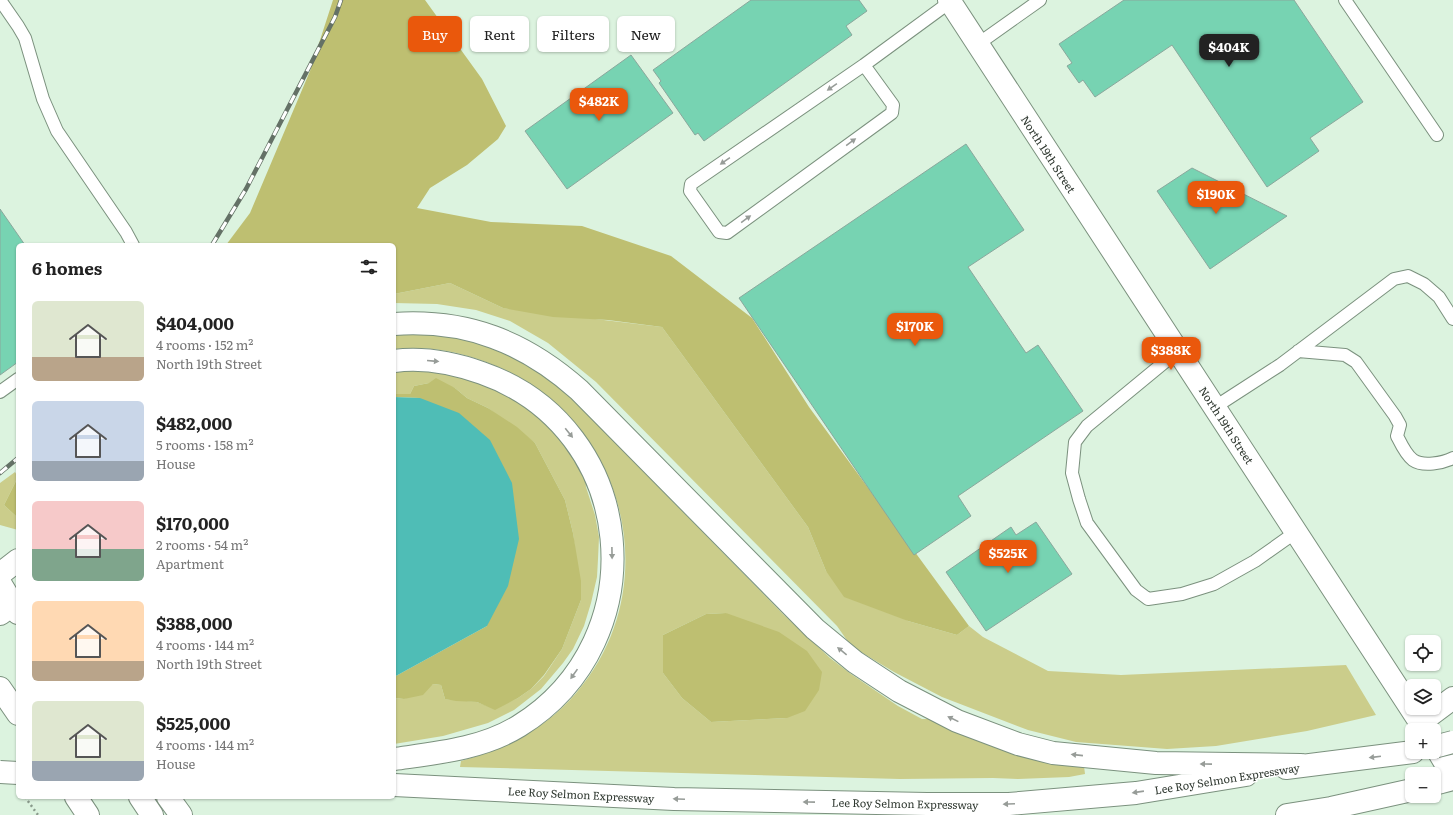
<!DOCTYPE html>
<html lang="en">
<head>
<meta charset="utf-8">
<style>
	:root { --surface:#fff; --page:#f2f2f2; --text:#222; --muted:#767676; --accent:#ea580c }
	body { margin:0; font-family:Literata,serif; background:var(--page); color:var(--text); height:100vh; display:flex; flex-direction:column; font-size:15px; white-space:nowrap }
	* { box-sizing:border-box; margin:0 }
	p { font-size:13px; color:var(--muted) }
	.icon { flex:none; width:22px; height:22px; fill:none; stroke:currentColor; stroke-width:2; stroke-linecap:round; stroke-linejoin:round }
	.map { position:relative; flex:1; overflow:hidden }
	.details { position:absolute; left:16px; top:243px; width:380px; height:556px; display:flex; flex-direction:column; background:var(--surface); border-radius:6px; box-shadow:0 1px 3px #0004 }
	.details>* { flex:none }
	.banner { position:absolute; left:408px; top:16px; width:380px; height:36px; display:flex; gap:8px }
	.buttons { position:absolute; left:1405px; top:635px; display:grid; gap:8px }
	.buttons a { display:grid; place-items:center; width:36px; height:36px; border-radius:6px; background:var(--surface); box-shadow:0 1px 3px #0004; font-size:20px }
	.price { position:absolute; translate:-50% -34px; padding:0 9px; border-radius:8px; background:var(--accent); color:#fff; font-size:13px; line-height:26px; filter:drop-shadow(0 1px 2px #0008) }
	.price::after { content:''; position:absolute; left:50%; top:24px; width:12px; height:9px; margin-left:-6px; background:inherit; clip-path:polygon(0 0,100% 0,50% 100%) }
	.price.active { background:#222; color:#fff }
	ul { padding:0; list-style:none }
	li { display:flex; align-items:center; gap:12px; height:100px; padding:0 16px }
	li span { display:grid; place-items:center; flex:none; width:112px; height:80px; border-radius:6px; color:#555 }
	li>.icon { margin-inline-start:auto }
	span .icon { width:48px; height:48px; fill:#fffc; stroke-width:1 }
	li b { font-size:17px }
	h2 { display:flex; justify-content:space-between; align-items:center; height:48px; padding:0 16px; font-size:17px }
	.tag { padding:0 14px; border-radius:6px; background:var(--surface); box-shadow:0 1px 3px #0004; font-size:14px; line-height:36px }
	.tag.active { background:var(--accent); color:#fff }
	.map>svg:first-child { display:block }
	.green { fill:#cbcd8b; fill-rule:evenodd }
	.forest { fill:#bebf71 }
	.water { fill:#4fbdb6 }
	.building { fill:#77d3b2; stroke:#8aa79c }
	.lines { fill:none; stroke-linecap:round; stroke-linejoin:round }
	.service-casing { stroke:#7b917e; stroke-width:14 }
	.minor-casing { stroke:#7b917e; stroke-width:24 }
	.tertiary-casing { stroke:#7b917e; stroke-width:24 }
	.primary-casing { stroke:#7b917e; stroke-width:24 }
	.motorway-casing { stroke:#7b917e; stroke-width:24 }
	.path { stroke:#899a8b; stroke-width:2.5; stroke-dasharray:2 3; stroke-linecap:butt }
	.service { stroke:#fff; stroke-width:12 }
	.minor { stroke:#fff; stroke-width:22 }
	.tertiary { stroke:#fff; stroke-width:22 }
	.primary { stroke:#fff; stroke-width:22 }
	.motorway { stroke:#fff; stroke-width:22 }
	.rail-casing { stroke:#647166; stroke-width:4.5 }
	.rail { stroke:#fff; stroke-width:3; stroke-dasharray:9; stroke-linecap:butt }
	.motorway-bridge-casing { stroke:#7b917e; stroke-width:24; stroke-linecap:butt }
	.motorway-bridge { stroke:#fff; stroke-width:22 }
	.oneway { fill:#979c98 }
	.labels { text-anchor:middle; dominant-baseline:central; stroke-width:3; stroke-linejoin:round; paint-order:stroke }
	.street-label { font-size:11px; fill:#2f3830; stroke:#fff }
</style>
</head>
<body>
<div class="map">
<svg width="1453" height="815" viewBox="0 0 1453 815">
	<rect width="100%" height="100%" fill="#dcf3df"/>
	<path class="green" d="M450,283L503,308L662,327L808,527L826,571L908,621L957,635L969,626L983,637L1048,671L1121,675L1346,665L1376,715L1307,731L1216,746L1167,749L1076,742L1028,730L942,697L894,672L851,646L837,626L596,382L548,343L510,321L476,310L437,304L394,303V294Z
		M430,332L478,340L535,366L583,408L640,468L783,614L830,658L851,674L898,706L922,719H934L1084,766L1085,774L1069,777L1018,779L993,778L900,779L460,767L461,761C505,749 547,728 577,692C668,585 625,419 496,366C464,352 429,345 394,349V333ZM726,613L787,718L711,722L682,698L663,673V635L706,614Z
		M410,369L454,373L516,399L558,434L585,477L586,487L595,515L599,537L598,559L597,577L591,603L584,626L573,649L563,663L541,689L514,710L488,723L443,736L394,744V698L404,699L433,684L441,685L445,699L477,702L495,709L518,698L531,689L544,676L562,649L581,600L573,533L565,500L535,443L488,408L467,398L455,388L429,383L414,386L410,394H394V370Z
		M15,472L18,477L4,505L18,518V530L0,525V483Z"/>
	<path class="forest" d="M333,0H425L482,79L506,126L498,139L467,165L430,188L417,208L491,222L582,226L671,256L752,318L809,407L969,626L957,635L908,621L844,597L826,571L808,527L662,327L608,320L553,317L503,308L450,283L394,294V245H226L250,213L310,71Z
		M436,378L455,388L467,398L488,408L517,427L535,443L565,500L573,533L581,581V600L562,649L544,675L531,689L518,698L495,710L477,702L456,701L445,699L441,685L433,684L423,695L404,699L394,698V677L487,626L420,398L394,397V394H410L414,386L429,383Z
		M18,477V518L4,505Z
		M726,613L779,632L807,651L822,672L819,690L805,711L787,718L711,722L682,698L663,673V635L706,614Z"/>
	<path class="water" d="M394,397L420,398L459,413L490,440L512,483L519,539L508,586L487,626L394,677Z"/>
	<path class="building" d="M751,0H859L867,11L846,26L852,35L704,141L698,133L695,135L659,83L661,81L653,70Z
		M1124,0H1294L1363,102L1310,138L1319,151L1267,187L1172,45L1095,97L1083,80L1079,83L1067,66L1072,63L1059,44Z
		M631,55L673,113L567,189L525,131Z
		M966,144L1024,230L968,267L1026,353L1038,345L1083,411L958,496L971,516L914,555L739,298Z
		M1192,168L1287,216L1210,269L1157,191Z
		M0,209L25,245H18V362L0,375Z
		M1036,522L1072,574L986,631L946,572L1011,527L1016,535Z"/>
	<g class="lines">
		<g class="service-casing">
			<path id="service" d="M0,0L18,26L25,38L43,99L57,131L126,232L133,245
				M1345,0L1437,135
				M978,44L1040,0
				M864,65L893,105L892,113L727,233L719,232L690,191L691,184L864,65L950,2
				M1178,351L1087,426L1075,442L1072,473L1079,499L1087,523L1136,590L1148,599L1182,594L1214,584L1255,561L1296,532
				M1298,351L1345,355L1356,362L1395,416L1400,425L1397,436C1401,444 1406,455 1413,460C1423,467 1443,463 1453,458
				M0,392L18,379
				M1215,407L1280,365L1394,279L1408,276L1424,284L1439,297L1453,319"/>
		</g>
		<g class="minor-casing">
			<path id="minor" d="M1421,722L1453,698"/>
		</g>
		<g class="tertiary-casing">
			<path id="tertiary" d="M949,0L1425,730
				M1434,744L1453,776"/>
		</g>
		<g class="primary-casing">
			<path id="primary" d="M0,583L18,613
				M0,688L18,714
				M76,797L88,815
				M140,797L152,815"/>
		</g>
		<g class="motorway-casing">
			<path id="motorway" d="M394,324C467,319 525,342 579,390L815,629L855,662L899,691L957,721L1018,744L1053,753L1156,763L1301,765
				M394,361C424,357 454,363 482,373C639,428 658,640 519,726C482,749 436,753 394,759
				M0,574L18,560
				M0,614L18,601
				M1286,768L1413,752
				M1434,784L1453,779
				M394,785L674,799L927,804H1009L1136,793L1246,775
				M168,797L181,815
				M1287,815L1331,808L1412,790"/>
		</g>
		<path class="path" d="M25,797L38,815"/>
		<use href="#service" class="service"/>
		<use href="#minor" class="minor"/>
		<use href="#tertiary" class="tertiary"/>
		<use href="#primary" class="primary"/>
		<use href="#motorway" class="motorway"/>
		<g class="rail-casing">
			<path id="rail" d="M212,245L246,189L335,17L341,0
				M0,473L18,458"/>
		</g>
		<use href="#rail" class="rail"/>
		<g class="motorway-bridge-casing">
			<path id="motorway-bridge" d="M1434,747L1453,742
				M0,772L18,773"/>
		</g>
		<use href="#motorway-bridge" class="motorway-bridge"/>
	</g>
	<defs><path id="oneway-solid" d="M-6-.8H1V-3.2L6.5 0L1 3.2V.8H-6Z"/></defs>
	<g class="oneway">
		<use href="#oneway-solid" transform="translate(832 87) rotate(145)"/>
		<use href="#oneway-solid" transform="translate(851 142) rotate(-36)"/>
		<use href="#oneway-solid" transform="translate(725 161) rotate(145)"/>
		<use href="#oneway-solid" transform="translate(746 219) rotate(-36)"/>
		<use href="#oneway-solid" transform="translate(433 361) rotate(5)"/>
		<use href="#oneway-solid" transform="translate(569 433) rotate(51)"/>
		<use href="#oneway-solid" transform="translate(612 553) rotate(89)"/>
		<use href="#oneway-solid" transform="translate(842 651) rotate(-141)"/>
		<use href="#oneway-solid" transform="translate(574 674) rotate(125)"/>
		<use href="#oneway-solid" transform="translate(953 719) rotate(-154)"/>
		<use href="#oneway-solid" transform="translate(1077 755) rotate(-174)"/>
		<use href="#oneway-solid" transform="translate(1375 757) rotate(173)"/>
		<use href="#oneway-solid" transform="translate(1206 764) rotate(-179)"/>
		<use href="#oneway-solid" transform="translate(1138 792) rotate(172)"/>
		<use href="#oneway-solid" transform="translate(679 799) rotate(-178)"/>
		<use href="#oneway-solid" transform="translate(809 802) rotate(-179)"/>
		<use href="#oneway-solid" transform="translate(1009 804) rotate(178)"/>
	</g>
	<g class="labels">
		<g class="street-label">
			<text transform="translate(1049 154) rotate(57)">North 19th Street</text>
			<text transform="translate(1227 425) rotate(57)">North 19th Street</text>
			<text transform="translate(1227 778) rotate(-9)">Lee Roy Selmon Expressway</text>
			<text transform="translate(581 794) rotate(3)">Lee Roy Selmon Expressway</text>
			<text transform="translate(905 803) rotate(1)">Lee Roy Selmon Expressway</text>
		</g>
	</g>
</svg>
<div class="buttons">
<a><svg class="icon" aria-label="locate" viewBox="0 0 24 24"><circle cx="12" cy="12" r="6"/><path d="M12 2v4M12 18v4M2 12h4M18 12h4"/></svg></a>
<a><svg class="icon" aria-label="layers" viewBox="0 0 24 24"><path d="M12 4l9 5-9 5-9-5zM3 14l9 5 9-5"/></svg></a>
<a>+</a>
<a>−</a>
</div>
<b class="price active" style="left:1229px;top:68px">$404K</b>
<b class="price" style="left:599px;top:122px">$482K</b>
<b class="price" style="left:1216px;top:215px">$190K</b>
<b class="price" style="left:915px;top:347px">$170K</b>
<b class="price" style="left:1171px;top:371px">$388K</b>
<b class="price" style="left:1008px;top:574px">$525K</b>
<div class="banner">
<a class="tag active">Buy</a>
<a class="tag">Rent</a>
<a class="tag">Filters</a>
<a class="tag">New</a>
</div>
<section class="details">
<h2>6 homes<svg class="icon" aria-label="filters" viewBox="0 0 24 24"><path d="M4 7h16M4 17h16"/><circle cx="9" cy="7" r="2"/><circle cx="15" cy="17" r="2"/></svg></h2>
<ul>
<li><span style="background:linear-gradient(#dfe7d0 70%,#b9a48a 0)"><svg class="icon" aria-label="home" viewBox="0 0 24 24"><path d="M3 11l9-7 9 7M6 9v11h12V9"/></svg></span><div><b>$404,000</b><p>4 rooms · 152 m²</p><p>North 19th Street</p></div></li>
<li><span style="background:linear-gradient(#c9d6e8 75%,#9aa5b1 0)"><svg class="icon" aria-label="home" viewBox="0 0 24 24"><path d="M3 11l9-7 9 7M6 9v11h12V9"/></svg></span><div><b>$482,000</b><p>5 rooms · 158 m²</p><p>House</p></div></li>
<li><span style="background:linear-gradient(#f6c9c9 60%,#7fa58c 0)"><svg class="icon" aria-label="home" viewBox="0 0 24 24"><path d="M3 11l9-7 9 7M6 9v11h12V9"/></svg></span><div><b>$170,000</b><p>2 rooms · 54 m²</p><p>Apartment</p></div></li>
<li><span style="background:linear-gradient(#ffd9b3 75%,#b9a48a 0)"><svg class="icon" aria-label="home" viewBox="0 0 24 24"><path d="M3 11l9-7 9 7M6 9v11h12V9"/></svg></span><div><b>$388,000</b><p>4 rooms · 144 m²</p><p>North 19th Street</p></div></li>
<li><span style="background:linear-gradient(#dfe7d0 75%,#9aa5b1 0)"><svg class="icon" aria-label="home" viewBox="0 0 24 24"><path d="M3 11l9-7 9 7M6 9v11h12V9"/></svg></span><div><b>$525,000</b><p>4 rooms · 144 m²</p><p>House</p></div></li>
</ul>
</section>
</div>
</body>
</html>
